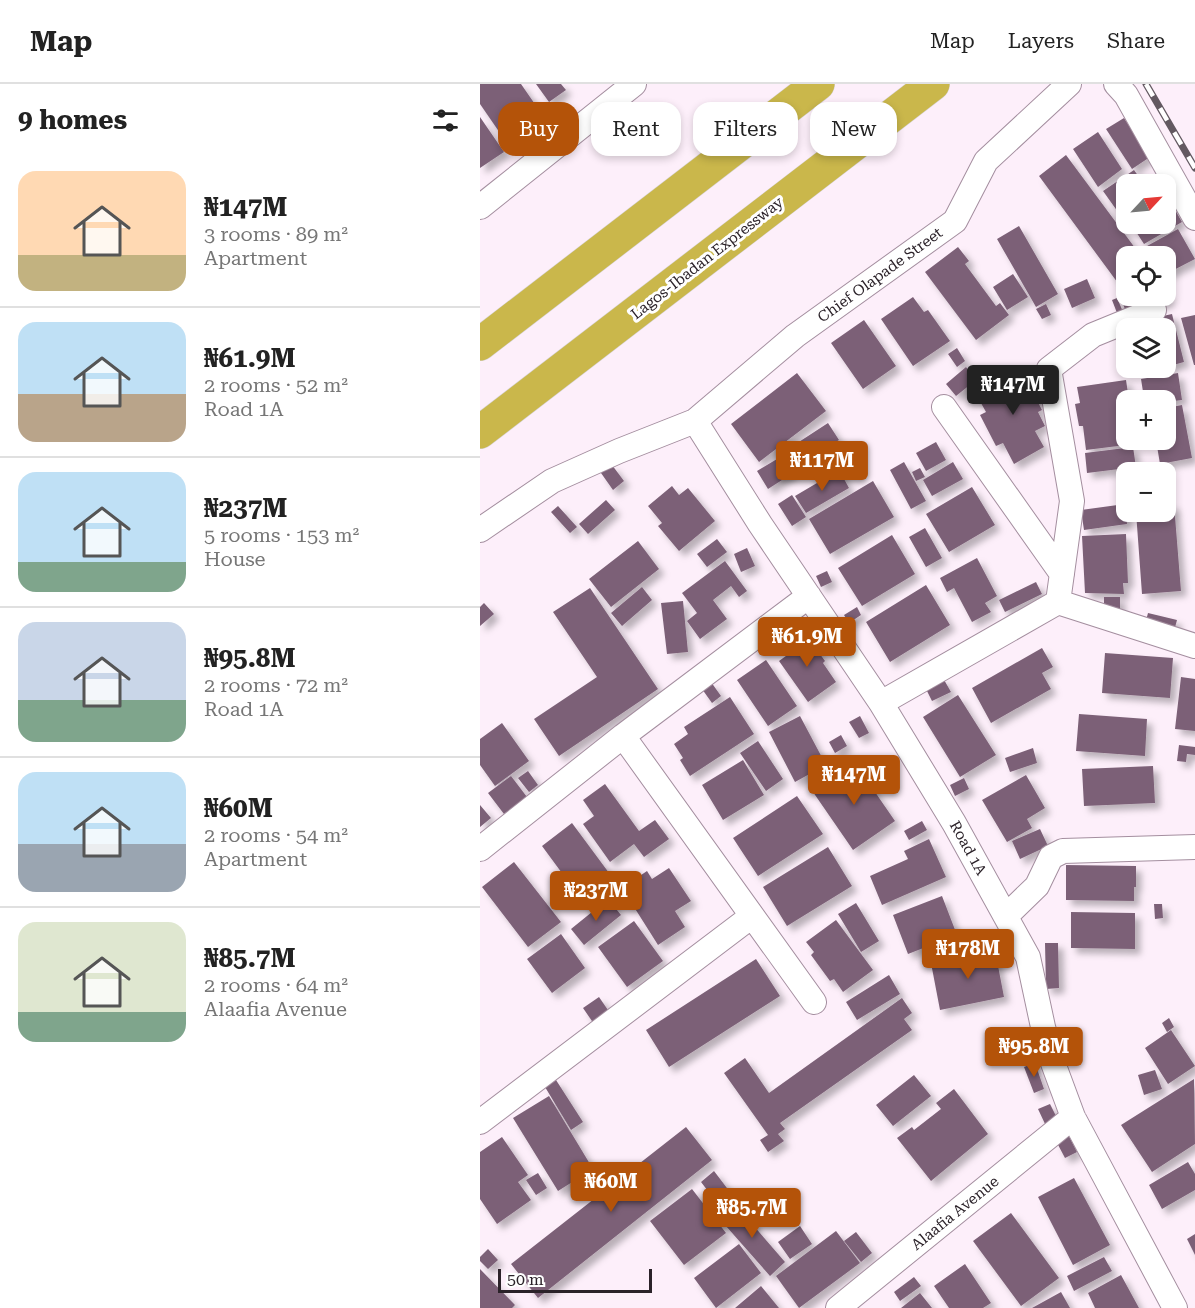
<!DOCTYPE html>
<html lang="en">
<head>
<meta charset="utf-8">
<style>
	:root { --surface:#fff; --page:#f6f6f6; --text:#222; --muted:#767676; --line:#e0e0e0; --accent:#b45309 }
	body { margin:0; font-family:"Roboto Serif",serif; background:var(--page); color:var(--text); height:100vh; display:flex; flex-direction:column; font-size:22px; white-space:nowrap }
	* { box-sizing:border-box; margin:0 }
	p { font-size:20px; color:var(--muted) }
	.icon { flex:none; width:33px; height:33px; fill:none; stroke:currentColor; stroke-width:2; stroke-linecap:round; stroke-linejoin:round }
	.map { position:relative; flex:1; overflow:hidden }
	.details { display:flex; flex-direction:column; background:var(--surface); width:480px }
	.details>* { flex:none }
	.top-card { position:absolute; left:18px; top:18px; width:570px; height:54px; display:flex; gap:12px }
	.needle { width:39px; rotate:64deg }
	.buttons { position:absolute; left:636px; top:90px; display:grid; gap:12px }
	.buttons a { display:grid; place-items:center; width:60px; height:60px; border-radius:12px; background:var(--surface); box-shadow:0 3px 9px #0003; font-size:30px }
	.scale { position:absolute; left:18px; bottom:15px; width:154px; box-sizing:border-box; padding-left:6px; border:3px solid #2b2229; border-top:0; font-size:16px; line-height:21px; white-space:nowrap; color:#2b2229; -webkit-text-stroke:4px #fff; paint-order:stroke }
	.price { position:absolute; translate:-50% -51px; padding:0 14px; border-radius:6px; background:var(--accent); color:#fff; font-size:20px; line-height:39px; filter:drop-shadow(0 2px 3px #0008) }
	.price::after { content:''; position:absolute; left:50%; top:36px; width:18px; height:14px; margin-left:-9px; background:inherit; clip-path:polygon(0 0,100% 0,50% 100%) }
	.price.current { background:#222; color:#fff }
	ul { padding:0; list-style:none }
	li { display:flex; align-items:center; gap:18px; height:150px; padding:0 18px }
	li+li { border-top:2px solid var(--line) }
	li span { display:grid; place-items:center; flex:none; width:168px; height:120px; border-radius:18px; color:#555 }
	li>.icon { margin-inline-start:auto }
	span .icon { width:72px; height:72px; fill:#fffc; stroke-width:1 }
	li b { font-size:26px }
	h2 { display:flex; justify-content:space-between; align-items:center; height:72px; padding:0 18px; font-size:26px }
	.tag { padding:0 21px; border-radius:18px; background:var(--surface); box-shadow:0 3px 9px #0003; font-size:21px; line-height:54px }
	.tag.current { background:var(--accent); color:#fff }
	header { display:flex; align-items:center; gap:36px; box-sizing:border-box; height:84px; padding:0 30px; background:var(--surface); border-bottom:2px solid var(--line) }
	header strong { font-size:28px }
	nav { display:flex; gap:33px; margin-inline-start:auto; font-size:21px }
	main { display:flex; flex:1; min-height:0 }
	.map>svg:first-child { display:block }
	.building { fill:#7c6177; filter:url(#shadow) }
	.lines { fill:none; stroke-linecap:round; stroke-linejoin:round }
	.minor-casing { stroke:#a48e9f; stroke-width:26 }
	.motorway-casing { stroke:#d5d3d4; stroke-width:34 }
	.minor { stroke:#fff; stroke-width:24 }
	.motorway { stroke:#cab74b; stroke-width:33 }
	.rail-casing { stroke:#635961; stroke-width:7 }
	.rail { stroke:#fff; stroke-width:4.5; stroke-dasharray:14; stroke-linecap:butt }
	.labels { text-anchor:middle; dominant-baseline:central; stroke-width:6; stroke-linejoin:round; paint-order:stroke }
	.street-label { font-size:15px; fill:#2b2229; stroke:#fff }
</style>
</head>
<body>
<header>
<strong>Map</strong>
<nav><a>Map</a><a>Layers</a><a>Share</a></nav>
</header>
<main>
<section class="details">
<h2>9 homes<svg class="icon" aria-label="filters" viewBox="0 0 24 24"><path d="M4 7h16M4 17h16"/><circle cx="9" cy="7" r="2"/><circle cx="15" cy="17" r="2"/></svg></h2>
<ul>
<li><span style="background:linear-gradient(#ffd9b3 70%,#c2b280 0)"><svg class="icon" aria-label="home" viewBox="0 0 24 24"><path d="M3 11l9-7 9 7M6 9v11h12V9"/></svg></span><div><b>₦147M</b><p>3 rooms · 89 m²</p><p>Apartment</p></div></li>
<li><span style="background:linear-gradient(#bfe0f5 60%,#b9a48a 0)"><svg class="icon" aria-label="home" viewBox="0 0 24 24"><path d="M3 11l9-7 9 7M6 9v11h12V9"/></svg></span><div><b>₦61.9M</b><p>2 rooms · 52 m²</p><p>Road 1A</p></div></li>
<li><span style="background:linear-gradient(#bfe0f5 75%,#7fa58c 0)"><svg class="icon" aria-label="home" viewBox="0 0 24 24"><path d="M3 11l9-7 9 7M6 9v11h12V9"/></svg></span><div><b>₦237M</b><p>5 rooms · 153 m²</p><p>House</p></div></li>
<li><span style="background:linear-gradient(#c9d6e8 65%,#7fa58c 0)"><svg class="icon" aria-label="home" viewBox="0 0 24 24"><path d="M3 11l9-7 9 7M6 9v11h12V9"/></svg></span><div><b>₦95.8M</b><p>2 rooms · 72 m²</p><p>Road 1A</p></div></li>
<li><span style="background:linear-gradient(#bfe0f5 60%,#9aa5b1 0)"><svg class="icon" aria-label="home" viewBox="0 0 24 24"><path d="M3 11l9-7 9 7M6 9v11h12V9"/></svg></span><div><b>₦60M</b><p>2 rooms · 54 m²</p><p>Apartment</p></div></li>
<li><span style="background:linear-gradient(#dfe7d0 75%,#7fa58c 0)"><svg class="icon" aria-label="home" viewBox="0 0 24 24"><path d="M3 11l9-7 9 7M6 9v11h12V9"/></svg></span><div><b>₦85.7M</b><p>2 rooms · 64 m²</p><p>Alaafia Avenue</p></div></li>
</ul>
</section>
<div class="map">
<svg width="715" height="1224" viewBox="0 0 715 1224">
	<defs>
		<filter id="shadow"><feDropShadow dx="5.5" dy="5.5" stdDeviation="3" flood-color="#0004"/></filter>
	</defs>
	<rect width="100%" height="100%" fill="#fdeffa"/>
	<path class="building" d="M0,0H41L59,26L22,52L0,20Z
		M56,0H81L86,6L69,18Z
		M0,33L24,68L0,84Z
		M644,34L670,73L652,85L626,45Z
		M618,48L642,85L618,103L593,65Z
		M586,71L661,172H646V210L559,92Z
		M654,86L664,100H646V122L638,128L623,107Z
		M686,110L702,138L664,160L651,140H686Z
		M539,142L578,210L556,223L517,155Z
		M698,145L715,175L686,190V172H673L667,162Z
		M478,163L489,177L485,180L516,222L520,219L529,231L496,256L445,188Z
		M533,190L548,213L527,226L513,203Z
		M607,195L615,214L592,224L584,205Z
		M686,206L689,215L647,230L640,213L646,211L686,212Z
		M433,213L444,228L448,226L470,257L433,282L401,235Z
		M637,214L644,230L637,229L632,216Z
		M566,220L571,231L562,235L556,225Z
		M692,230L704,278L686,283V244H667L665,236Z
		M715,231V281H714L701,234Z
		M384,236L416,282L383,305L351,259Z
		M477,264L485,277L477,283L468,270Z
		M486,283L496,296L476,312L466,300Z
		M541,286L562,326L558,328L565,342L555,347L564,363L534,380L523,359L516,362L500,331L506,328L496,310Z
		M317,289L346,327L279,378L251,340Z
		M698,289L702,316L686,318V316H660L664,314L661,295Z
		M646,296L649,316H646V361L606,366L603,342H599L595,320L600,319L597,303Z
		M702,321L712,374L680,380L676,356H686V324Z
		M348,339L359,356L316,383L305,367Z
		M456,358L466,376L446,387L436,369Z
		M653,363L656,383L607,389L605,369Z
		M302,372L313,389L288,405L277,387Z
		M424,378L446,417L431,425L410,386Z
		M473,378L483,395L452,412L443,396Z
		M132,381L144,397L133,406L121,389Z
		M440,384L445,393L436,397L432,388Z
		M359,386L369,404L326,429L315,412Z
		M393,397L414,433L350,470L329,435Z
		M192,402L199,411L208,404L235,437L199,467L178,442L182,439L168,422Z
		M492,403L515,441L469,468L446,430Z
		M312,411L326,433L312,442L298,420Z
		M126,416L135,426L108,450L99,440Z
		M645,420L647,440L604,446L601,426Z
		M694,420L701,507L662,510L656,428H686V421Z
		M78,422L97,443L90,449L71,428Z
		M445,444L462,474L446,483L429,453Z
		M646,450L648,499H643L644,510L605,509L602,452Z
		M412,451L435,490L382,522L358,484Z
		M237,455L247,468L227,483L217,470Z
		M158,457L179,485L131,523L109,495Z
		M267,464L275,482L261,488L254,470Z
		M497,474L517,512L505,519L511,528L492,538L474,504L467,508L460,494Z
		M245,477L267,507L259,513L251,502L233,516L247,535L220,555L207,537L217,529L202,509Z
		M347,487L352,498L341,503L336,492Z
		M556,498L562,510L525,528L519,516Z
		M446,501L470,541L410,578L386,538Z
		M162,503L172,516L142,542L131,529Z
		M110,504L178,605L79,672L54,635L117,593L73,528Z
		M624,513H640V529H624Z
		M203,517L208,568L187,570L181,519Z
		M4,519L14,530L0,542V523Z
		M377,523L381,531L369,539L364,531Z
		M668,529L697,536L693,551L664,544Z
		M323,547L345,577L343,579L356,598L328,618L299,577L317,564L311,555Z
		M562,564L573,583L562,589L571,605L511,639L492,604Z
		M625,569L693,574L690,614L622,609Z
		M286,576L317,622L288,642L257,596Z
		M701,593L715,595V647L695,645Z
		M463,594L471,608L452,617L445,603Z
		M231,598L241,612L232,619L222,605Z
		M478,611L516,671L480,693L443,633Z
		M250,613L274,650L210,692L200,676L203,674L194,660L208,650L204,643Z
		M599,630L667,635L665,672L596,667Z
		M320,632L346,681L315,698L289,648Z
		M380,632L389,649L379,654L369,638Z
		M22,639L49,677L15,702L0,681V655Z
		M361,651L367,662L355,669L349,658Z
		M278,657L303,695L286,707L260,669Z
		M699,661L715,663V671L707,670L706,678L697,677Z
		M553,664L557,679L530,688L525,674Z
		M263,676L284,711L243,736L222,701Z
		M375,679L415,737L373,766L333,708Z
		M673,682L675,719L604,722L602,685Z
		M48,687L58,701L49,708L38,694Z
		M546,691L565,724L547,735L552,744L527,758L502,716Z
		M31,692L47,713L24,730L8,709Z
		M484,694L489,705L475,712L470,701Z
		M125,700L159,747L175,736L189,755L164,773L154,760L130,778L103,740L114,732L103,716Z
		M317,712L343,750L278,792L253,754Z
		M0,721L11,734L0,743Z
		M442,737L447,746L429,756L424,747Z
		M92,739L135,797L104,819L62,762Z
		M560,745L568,762L540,775L532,757Z
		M449,755L466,793L402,821L390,792L428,775L424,767Z
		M348,763L372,802L307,842L283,803Z
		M34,778L81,838L48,863L2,803Z
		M586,781L656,782V803H654V817L586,816Z
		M189,784L211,817L195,827L205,843L178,861L142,804L167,787L172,795Z
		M462,812L477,851L428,870L413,831Z
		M128,815L141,831L104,861L91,845Z
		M376,819L399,857L381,868L358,830Z
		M674,820H682L683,834L675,835Z
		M591,828L655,829V865L591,864Z
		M356,836L393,886L363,908L354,895L350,897L331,871L334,868L326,858Z
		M154,837L183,877L147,903L118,863Z
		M81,850L105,884L72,909L47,875Z
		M565,859H578L579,904L566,905Z
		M515,866L524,913L460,926L451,879Z
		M276,875L300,912L189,983L166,946Z
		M409,891L420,910L377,936L366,918Z
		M119,913L130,929L114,940L103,924Z
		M422,914L432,929L424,935L432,946L300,1039L305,1045L298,1050L304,1057L288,1068L280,1056L288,1051L244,989L265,974L289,1009Z
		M689,934L694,943L687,948L682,939Z
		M691,946L715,982L688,1000L665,964Z
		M555,979L564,1005L554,1009L544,983Z
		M675,986L682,1005L664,1011L658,991Z
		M434,991L451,1012L413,1042L396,1021Z
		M714,995L715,1060L672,1088L641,1041Z
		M76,996L103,1038L91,1046L65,1003Z
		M474,1005L508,1050L451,1097L417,1054L432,1043L434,1046L461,1025L456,1019Z
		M69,1012L113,1085L78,1107L33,1034Z
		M570,1020L578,1036L566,1042L558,1025Z
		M206,1043L232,1076L58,1214L31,1180Z
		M588,1050L597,1068L585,1074L576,1057Z
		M22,1053L48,1091L38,1098L51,1116L17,1140L0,1115V1068Z
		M708,1078L715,1090V1106L682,1125L669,1101Z
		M234,1087L250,1108L237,1119L221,1098Z
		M58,1089L67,1104L56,1111L46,1096Z
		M594,1094L630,1161L593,1181L558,1113Z
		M212,1105L246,1149L204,1181L170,1137Z
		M254,1119L305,1178L290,1192L238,1133Z
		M531,1129L579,1194L541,1222L493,1157Z
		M320,1142L332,1160L310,1175L298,1158Z
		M356,1147L380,1179L319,1224L296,1192Z
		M376,1148L392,1169L381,1178L364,1157Z
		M715,1150V1171L707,1155Z
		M259,1160L281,1189L236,1224L214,1194Z
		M8,1165L18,1176L8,1185L0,1177V1173Z
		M624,1173L632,1187L594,1207L587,1192Z
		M485,1180L511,1219L503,1224H469L454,1202Z
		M0,1185L35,1221L32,1224H0Z
		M641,1191L659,1224H615L608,1209Z
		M434,1193L441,1202L420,1217L414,1208Z
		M281,1202L299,1224H255Z
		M581,1208L590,1224H552Z
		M440,1209L452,1224H421Z"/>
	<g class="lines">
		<g class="minor-casing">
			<path id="minor" d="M636,0L646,11L715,134
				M0,123L154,0
				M464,323L582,490
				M215,337L280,440L401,619L474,739L548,873L563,943L573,979L593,1033L695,1224
				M0,446L72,397L139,367L215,337L315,252L475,137L506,77L589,0
				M578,518L592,417L569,285L613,251L674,226
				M401,619L578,518L715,562
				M143,652L334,918
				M0,765L143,652L329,512
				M526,832L557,802L571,773L583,767L715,763
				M0,1038L272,832
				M358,1224L593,1033"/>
		</g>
		<g class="motorway-casing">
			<path id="motorway" d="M0,260L338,0
				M0,348L453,0"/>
		</g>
		<use href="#minor" class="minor"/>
		<use href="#motorway" class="motorway"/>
		<g class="rail-casing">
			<path id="rail" d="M666,0L715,84"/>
		</g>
		<use href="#rail" class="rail"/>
	</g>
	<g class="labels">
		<g class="street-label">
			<text transform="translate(227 174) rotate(-38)">Lagos-Ibadan Expressway</text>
			<text transform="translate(400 191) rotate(-36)">Chief Olapade Street</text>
			<text transform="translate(488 764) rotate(61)">Road 1A</text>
			<text transform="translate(475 1129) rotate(-39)">Alaafia Avenue</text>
		</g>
	</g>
</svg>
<div class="buttons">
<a><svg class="needle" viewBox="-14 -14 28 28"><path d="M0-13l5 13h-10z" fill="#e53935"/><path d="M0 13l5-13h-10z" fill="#767676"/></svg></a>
<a><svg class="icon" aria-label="locate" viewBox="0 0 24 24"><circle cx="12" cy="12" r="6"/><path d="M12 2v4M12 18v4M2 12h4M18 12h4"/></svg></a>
<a><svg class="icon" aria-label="layers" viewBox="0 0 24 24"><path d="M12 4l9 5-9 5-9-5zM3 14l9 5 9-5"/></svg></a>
<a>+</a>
<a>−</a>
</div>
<div class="scale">50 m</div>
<b class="price current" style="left:533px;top:332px">₦147M</b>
<b class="price" style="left:342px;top:408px">₦117M</b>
<b class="price" style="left:327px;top:584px">₦61.9M</b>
<b class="price" style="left:374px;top:722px">₦147M</b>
<b class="price" style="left:116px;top:838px">₦237M</b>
<b class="price" style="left:488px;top:896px">₦178M</b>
<b class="price" style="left:554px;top:994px">₦95.8M</b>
<b class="price" style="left:131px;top:1129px">₦60M</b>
<b class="price" style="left:272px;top:1155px">₦85.7M</b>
<div class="top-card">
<a class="tag current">Buy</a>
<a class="tag">Rent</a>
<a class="tag">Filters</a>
<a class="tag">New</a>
</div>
</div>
</main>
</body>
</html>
